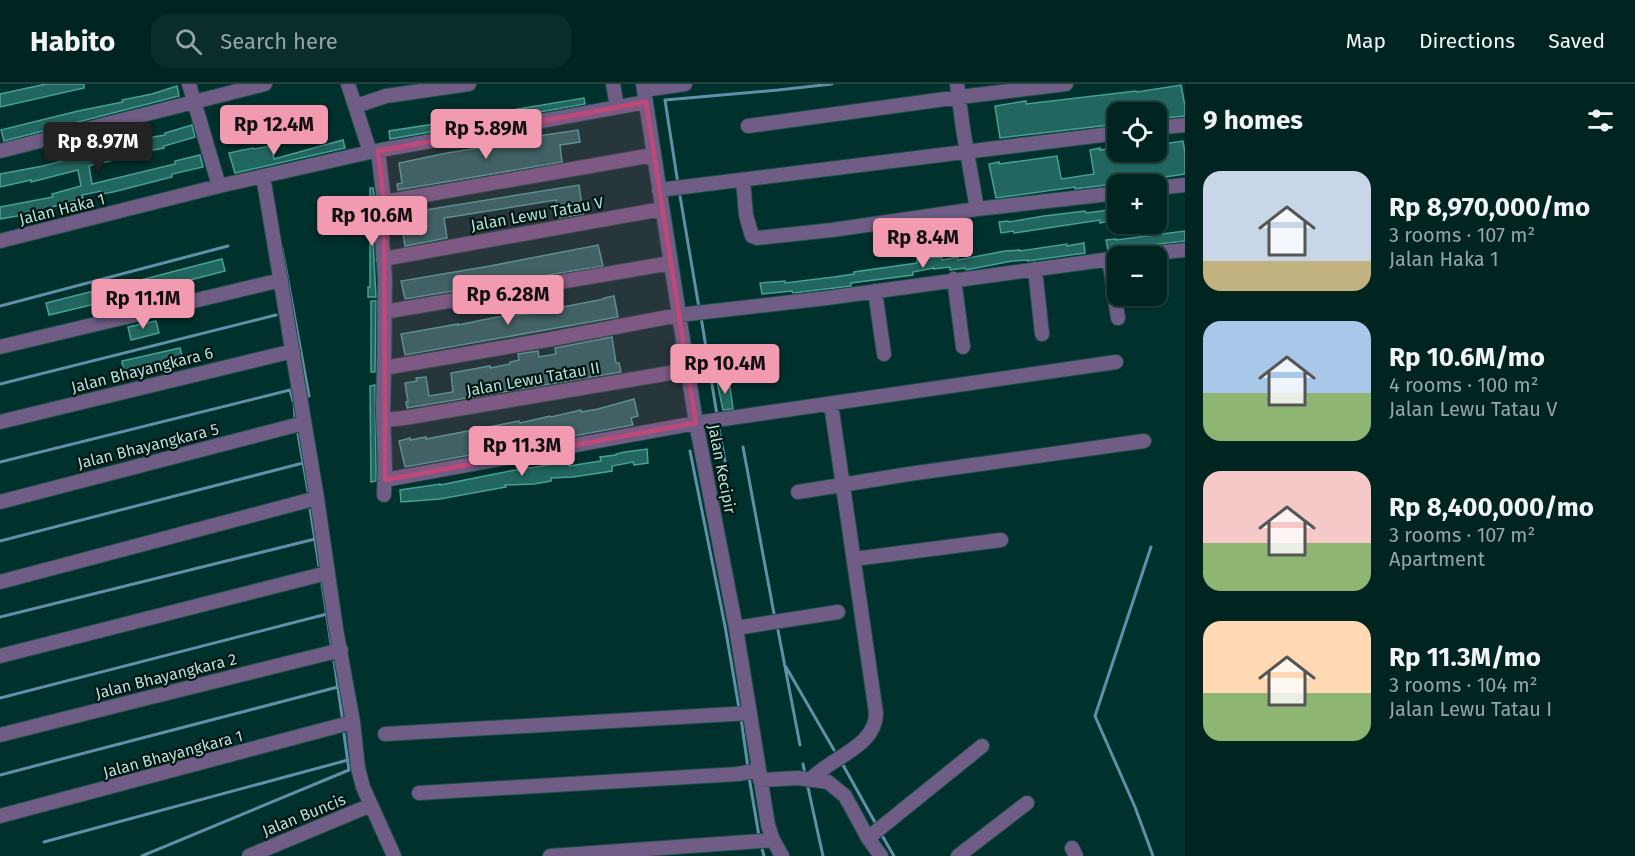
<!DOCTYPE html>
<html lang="en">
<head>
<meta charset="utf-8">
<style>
	:root { --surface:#002521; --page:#0a2d2a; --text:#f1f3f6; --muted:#95a5a5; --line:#22423f; --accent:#f29ab0 }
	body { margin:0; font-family:"Fira Sans",sans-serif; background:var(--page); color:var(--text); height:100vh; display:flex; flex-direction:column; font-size:22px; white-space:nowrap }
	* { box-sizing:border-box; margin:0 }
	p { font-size:20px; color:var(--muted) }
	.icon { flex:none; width:33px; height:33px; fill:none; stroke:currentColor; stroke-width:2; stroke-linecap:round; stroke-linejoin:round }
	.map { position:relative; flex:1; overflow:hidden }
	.drawer { display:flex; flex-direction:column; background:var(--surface); width:450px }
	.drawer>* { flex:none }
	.buttons { position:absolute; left:1107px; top:18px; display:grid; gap:12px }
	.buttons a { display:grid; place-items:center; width:60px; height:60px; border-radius:12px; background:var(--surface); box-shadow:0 2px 4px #0004,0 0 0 2px var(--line); font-size:30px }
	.price { position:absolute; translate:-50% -51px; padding:0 14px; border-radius:6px; background:var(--accent); color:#111; font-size:20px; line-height:39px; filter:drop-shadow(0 2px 3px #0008) }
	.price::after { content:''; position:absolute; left:50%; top:36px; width:18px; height:14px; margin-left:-9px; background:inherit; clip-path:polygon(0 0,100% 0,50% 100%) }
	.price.selected { background:#222; color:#fff }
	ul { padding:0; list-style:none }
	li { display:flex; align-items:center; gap:18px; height:150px; padding:0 18px }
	li span { display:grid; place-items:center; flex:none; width:168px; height:120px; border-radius:18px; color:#555 }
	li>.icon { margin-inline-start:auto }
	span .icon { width:72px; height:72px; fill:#fffc; stroke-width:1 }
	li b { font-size:26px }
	h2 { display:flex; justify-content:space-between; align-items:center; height:72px; padding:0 18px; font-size:26px }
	header { display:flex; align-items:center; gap:36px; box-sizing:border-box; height:84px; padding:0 30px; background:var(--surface); border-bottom:2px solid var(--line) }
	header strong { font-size:28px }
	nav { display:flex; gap:33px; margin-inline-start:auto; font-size:21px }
	.search { width:420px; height:54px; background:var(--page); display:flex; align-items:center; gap:15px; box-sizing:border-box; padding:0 21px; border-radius:18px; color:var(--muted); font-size:22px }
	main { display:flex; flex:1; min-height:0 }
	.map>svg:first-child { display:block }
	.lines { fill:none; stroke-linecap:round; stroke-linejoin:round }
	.stream { stroke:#5e90aa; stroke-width:3 }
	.building { fill:#22675f; stroke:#47a094; stroke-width:1.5 }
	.minor-casing { stroke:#1d4d48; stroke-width:16 }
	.minor { stroke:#6f5d86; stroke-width:14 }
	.marked { fill:#bf4a7a; fill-opacity:0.2; stroke:#bf4a7a; stroke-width:4.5; stroke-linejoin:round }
	.labels { text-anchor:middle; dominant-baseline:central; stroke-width:4.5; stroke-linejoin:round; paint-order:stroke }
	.street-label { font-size:16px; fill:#b7dfd8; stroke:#001714 }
</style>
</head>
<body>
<header>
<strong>Habito</strong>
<div class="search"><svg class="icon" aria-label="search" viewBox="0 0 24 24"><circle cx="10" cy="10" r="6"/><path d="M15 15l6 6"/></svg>Search here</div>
<nav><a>Map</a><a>Directions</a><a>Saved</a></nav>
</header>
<main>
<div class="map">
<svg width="1185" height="772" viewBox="0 0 1185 772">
	<rect width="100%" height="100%" fill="#00312c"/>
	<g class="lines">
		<path class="stream" d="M678,100L665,16L778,6L832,0
			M679,106L699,224
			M282,164L309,312
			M0,222L228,162
			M701,233L717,331
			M0,300L276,231
			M294,317L295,333
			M718,340L725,377
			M298,350L308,407
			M743,363L775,535
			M690,367L725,542L739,624
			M0,378L290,306L293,317
			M310,424L319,482
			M0,457L303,379
			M1151,463L1095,632L1135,723L1153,772
			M322,500L331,560
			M0,533L315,455
			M777,541L800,661
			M334,577L342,632
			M786,583L834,666
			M0,614L327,530
			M741,634L748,684
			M803,680L805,690
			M843,681L877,742
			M0,691L338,603
			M749,693L759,752
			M807,699L823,772
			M880,748L894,772
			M44,758L348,676
			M761,761L764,772
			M142,772L349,686L344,650"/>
	</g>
	<path class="building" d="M46,0H84V4L0,23V10Z
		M1181,1L1185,22V32L1156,35V28H1118V40L1000,54L995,22L1026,17V20L1136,7L1137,8Z
		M177,2L179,12L4,57L1,46L78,27L123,18L122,16L152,10Z
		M584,14L585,20L390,55L389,47L513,28L512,26Z
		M192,41L195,53L164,62V64L130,70L131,72L89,82L92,100L175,80V77L200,71L203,83L172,90V93L113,108L102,110L101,107L82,111L83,114L52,123V126L0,135V123L53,113L52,110L81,102L78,86L31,98V96L0,103V90L43,82L135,58V56L165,51V49Z
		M578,46L580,58L560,61L562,78L398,106L397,100L402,99L399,79L447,69L491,62V61L505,57Z
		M343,56L345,64L235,89L229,69L243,66L253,64L254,65L271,62L274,75Z
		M1183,57L1185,69V90L1138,97L1075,105V103L996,114L989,80L999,78V80L1057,72L1061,94L1062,95L1094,90L1090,66L1100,64V66L1118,63V68H1156V61Z
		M579,101L583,130L560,134L556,116L457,132L444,134L447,154L405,162L400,130Z
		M370,104H373L375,118L373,157L376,213H368V203H370V132H369V122H370Z
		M1108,126L1110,137L1100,139V136L1014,149L1013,147L1001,149L999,138L1008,137L1009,138L1044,132L1085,127L1086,129Z
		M1185,147V157L1108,166L1106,156L1116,155V156Z
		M1084,159L1085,169L1028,177V176L1012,177L966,186L965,184L950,186V183L934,185V184L913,188V191L851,199V202L826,205L793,209L792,207L762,210L760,199L785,197V199L834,193L854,190V188L917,179V176L927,174L942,173V176L958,173V176L1005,167L1020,166V167L1067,160V162Z
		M598,161L603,182L405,215L401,197L490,182Z
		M222,175L225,187L136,210L133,198Z
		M114,202L116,215L49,231L46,219Z
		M614,212L618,233L405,271L401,250L458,240V241L497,233L527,230L604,215V214Z
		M371,217H376L375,288H371Z
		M156,237L159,249L131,256L128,243Z
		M612,253L616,279H619L621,288L407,324L406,318H408L405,299L417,297L416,294L426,293L429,312L453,308L451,289L490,282V284L510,280V278L519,276L518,270L538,267L539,273L556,270L555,264Z
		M180,264L183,276L124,290L122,277Z
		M729,296L733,325L723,326L717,298Z
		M375,301L376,384V397L371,398L370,302Z
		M634,315L638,332L631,334L633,341L405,383L399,357L410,354V356L426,353V355L504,340L519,337L520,339L550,332L551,333L581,326V328L598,325Z
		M647,365L648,379L634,381L633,378L612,382V387L573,393L551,394V397L534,400L505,401L506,403L440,415L401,418L400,406L440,400V401L510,387L555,380L569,379V382L601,377L600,373L616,371V370L625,368Z"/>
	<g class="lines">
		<g class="minor-casing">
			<path id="minor" d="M189,0L219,102
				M348,0L370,68
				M613,0L617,23
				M643,0L696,339L736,544L768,741L773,756L782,772
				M957,0L963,45L977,125L1118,109
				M644,6L685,0
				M356,22L386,12L469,0
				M748,42L960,13L1066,0
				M1156,44L1185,41
				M0,67L265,0
				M378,67L384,118L382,157L385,195L384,281L383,327L385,384L384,411
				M263,92L317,414L336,545L353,638L358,684L363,703L394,772
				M743,96L746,131L752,152L757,154L832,146L977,125
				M1156,104L1185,101
				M659,106L1118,49
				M384,118L653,71
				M0,157L219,102L370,68L646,18
				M1127,172L1185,166
				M383,175L662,125
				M1109,175L1118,234
				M1035,185L1042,250
				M954,195L963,263
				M875,207L884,270
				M384,228L671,179
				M0,263L281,196
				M384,284L541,257L679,231L827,214L1118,174
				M384,336L404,334L688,286
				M0,338L293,267
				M385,396L696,339L1116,278
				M798,408L909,390L1144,357
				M0,418L304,339
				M854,475L1001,456
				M0,498L317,414
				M736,544L838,528
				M0,572L327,489
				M385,650L750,629
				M0,651L131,618L341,566
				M811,695C815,691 820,687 826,683C845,669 876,657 876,629L831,320
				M760,696L798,694L828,698L845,712L868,754L881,772
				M419,709L738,690L759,686
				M0,732L353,638
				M868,754L982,662
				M1072,764L1076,772
				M249,772L371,721
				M550,772L773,756
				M958,772L1027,719"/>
		</g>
		<use href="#minor" class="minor"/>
	</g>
	<path class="marked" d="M646,18L696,339L385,396L384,118L378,67Z"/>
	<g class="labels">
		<g class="street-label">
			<text transform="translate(62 125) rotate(-14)">Jalan Haka 1</text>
			<text transform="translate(537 130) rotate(-10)">Jalan Lewu Tatau V</text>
			<text transform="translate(142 286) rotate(-14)">Jalan Bhayangkara 6</text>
			<text transform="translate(533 295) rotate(-10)">Jalan Lewu Tatau II</text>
			<text transform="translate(148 362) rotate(-14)">Jalan Bhayangkara 5</text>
			<text transform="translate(722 385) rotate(79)">Jalan Kecipir</text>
			<text transform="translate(166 592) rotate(-14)">Jalan Bhayangkara 2</text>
			<text transform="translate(173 670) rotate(-15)">Jalan Bhayangkara 1</text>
			<text transform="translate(304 731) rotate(-22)">Jalan Buncis</text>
		</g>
	</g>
</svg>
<div class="buttons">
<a><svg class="icon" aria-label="locate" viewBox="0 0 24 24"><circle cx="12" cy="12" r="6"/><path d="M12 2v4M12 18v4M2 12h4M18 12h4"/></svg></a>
<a>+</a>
<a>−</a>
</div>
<b class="price" style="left:274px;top:72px">Rp 12.4M</b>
<b class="price" style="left:486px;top:76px">Rp 5.89M</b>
<b class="price selected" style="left:98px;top:89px">Rp 8.97M</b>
<b class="price" style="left:372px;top:163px">Rp 10.6M</b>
<b class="price" style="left:923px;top:185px">Rp 8.4M</b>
<b class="price" style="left:508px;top:242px">Rp 6.28M</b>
<b class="price" style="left:143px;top:246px">Rp 11.1M</b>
<b class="price" style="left:725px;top:311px">Rp 10.4M</b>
<b class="price" style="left:522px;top:393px">Rp 11.3M</b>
</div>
<section class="drawer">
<h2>9 homes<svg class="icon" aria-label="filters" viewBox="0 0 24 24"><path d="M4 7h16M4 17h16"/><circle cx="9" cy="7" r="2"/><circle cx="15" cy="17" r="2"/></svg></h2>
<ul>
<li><span style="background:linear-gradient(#c9d6e8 75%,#c2b280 0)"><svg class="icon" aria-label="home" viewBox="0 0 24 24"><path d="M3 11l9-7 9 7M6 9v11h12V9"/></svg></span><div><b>Rp 8,970,000/mo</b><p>3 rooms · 107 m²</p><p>Jalan Haka 1</p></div></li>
<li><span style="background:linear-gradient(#a9c7e8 60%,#8fb573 0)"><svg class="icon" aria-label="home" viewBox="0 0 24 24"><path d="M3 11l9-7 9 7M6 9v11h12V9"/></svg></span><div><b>Rp 10.6M/mo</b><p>4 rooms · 100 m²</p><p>Jalan Lewu Tatau V</p></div></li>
<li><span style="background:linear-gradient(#f6c9c9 60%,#8fb573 0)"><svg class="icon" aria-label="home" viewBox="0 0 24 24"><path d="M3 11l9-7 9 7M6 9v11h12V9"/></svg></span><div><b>Rp 8,400,000/mo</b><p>3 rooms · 107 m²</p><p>Apartment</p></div></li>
<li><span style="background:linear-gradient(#ffd9b3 60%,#8fb573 0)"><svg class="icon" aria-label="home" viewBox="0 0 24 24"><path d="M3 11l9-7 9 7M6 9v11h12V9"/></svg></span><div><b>Rp 11.3M/mo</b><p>3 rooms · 104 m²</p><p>Jalan Lewu Tatau I</p></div></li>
</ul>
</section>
</main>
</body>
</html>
